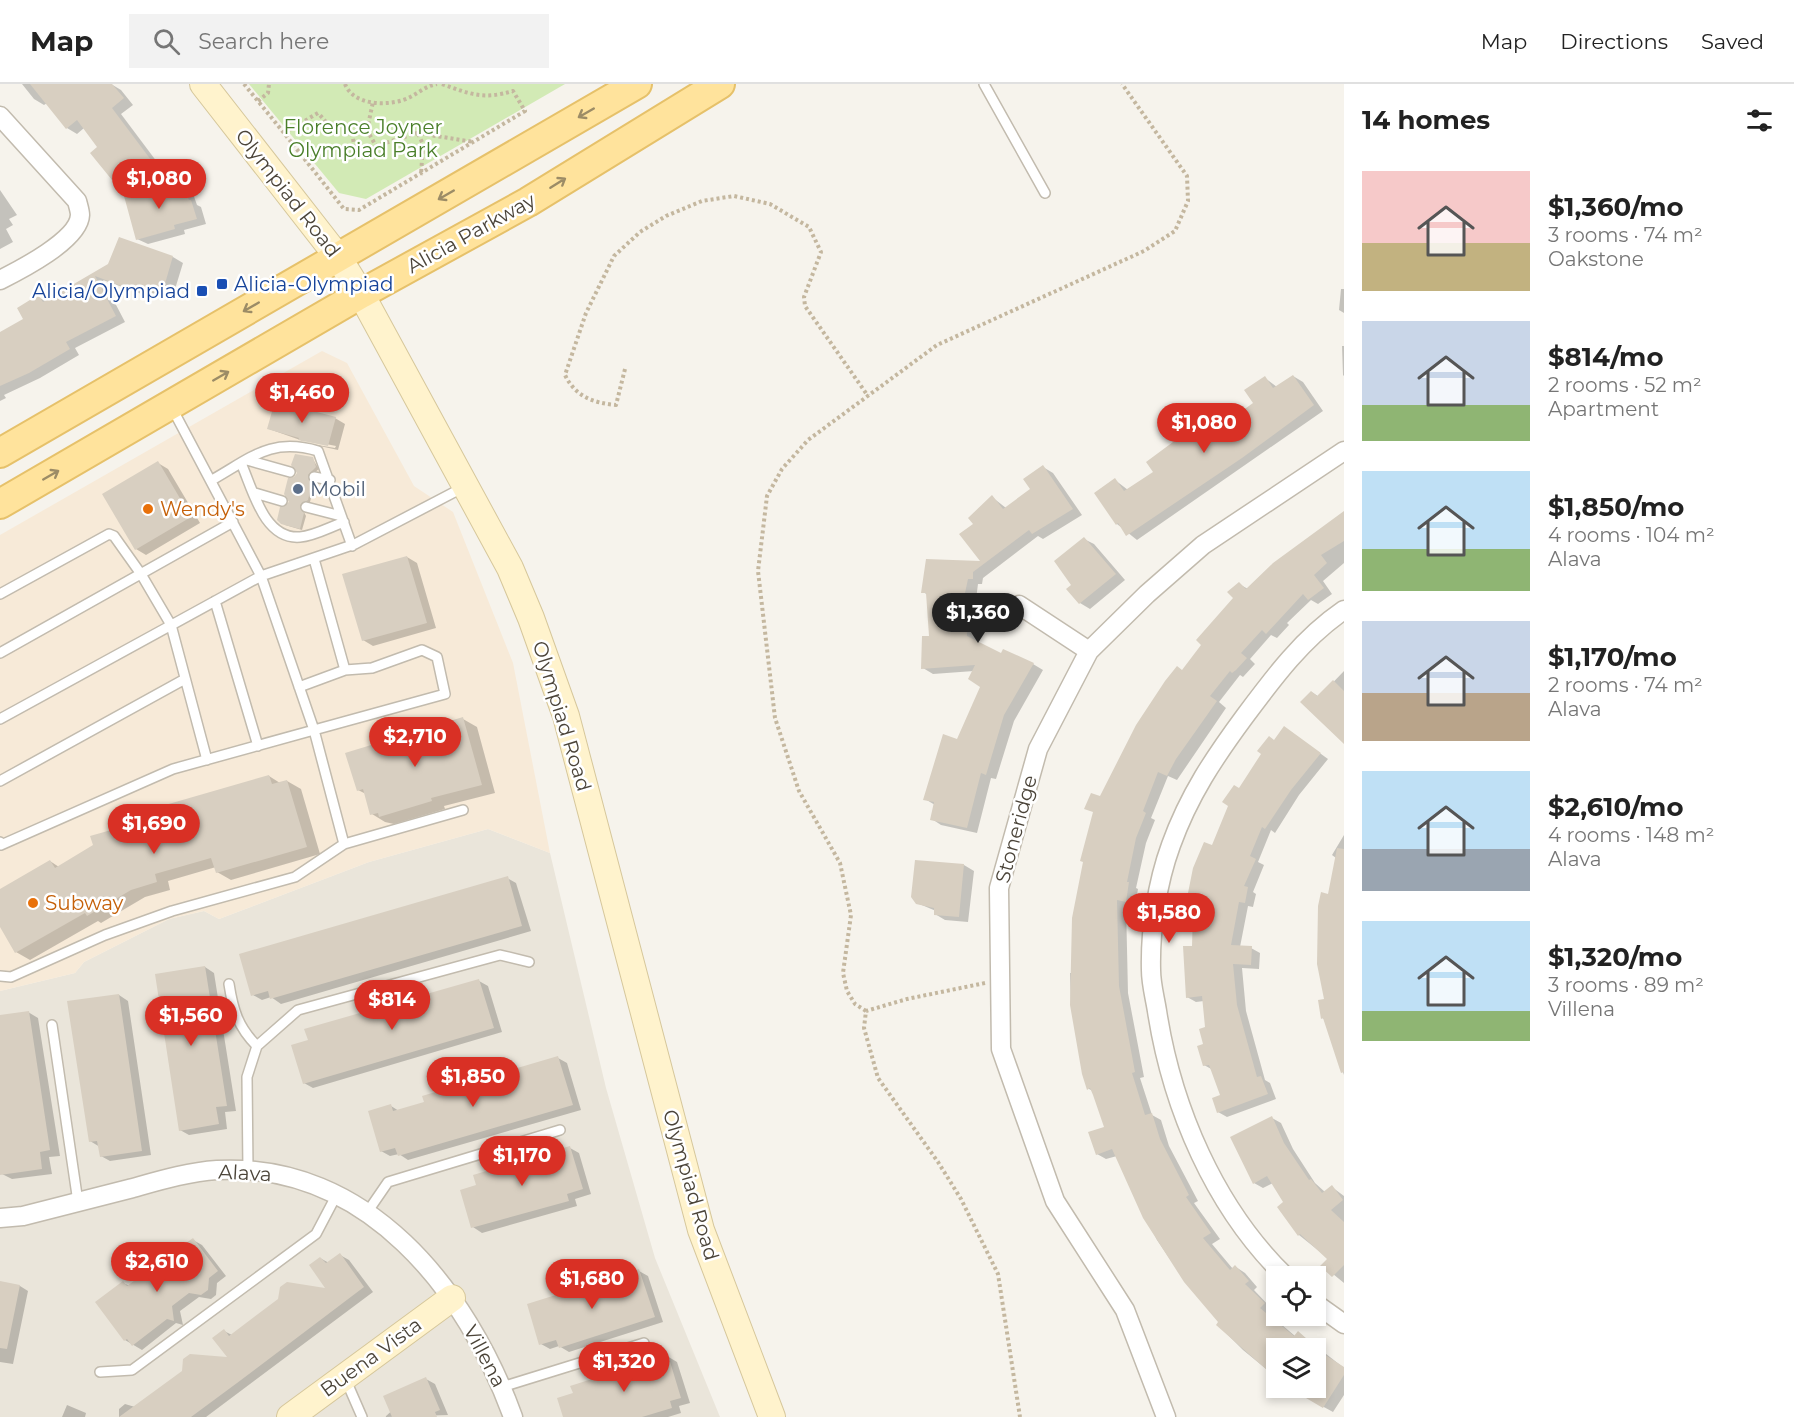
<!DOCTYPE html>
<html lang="en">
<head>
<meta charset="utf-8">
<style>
	:root { --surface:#fff; --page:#f2f2f2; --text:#222; --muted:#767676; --line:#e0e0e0; --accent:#d93025 }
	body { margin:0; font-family:Montserrat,sans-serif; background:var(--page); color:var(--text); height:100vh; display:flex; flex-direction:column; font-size:22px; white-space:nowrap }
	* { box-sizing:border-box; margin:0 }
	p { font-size:20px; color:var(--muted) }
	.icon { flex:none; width:33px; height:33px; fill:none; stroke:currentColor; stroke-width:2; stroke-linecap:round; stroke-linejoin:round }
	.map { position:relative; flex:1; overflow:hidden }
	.drawer { display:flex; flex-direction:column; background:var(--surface); width:450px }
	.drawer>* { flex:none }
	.tools { position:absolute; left:1266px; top:1182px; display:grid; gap:12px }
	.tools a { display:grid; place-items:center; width:60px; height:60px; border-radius:0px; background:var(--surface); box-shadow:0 3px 9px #0003; font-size:30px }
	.price { position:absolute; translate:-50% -51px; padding:0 14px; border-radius:21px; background:var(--accent); color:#fff; font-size:20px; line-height:39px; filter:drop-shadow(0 2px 3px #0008) }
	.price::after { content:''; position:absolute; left:50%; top:36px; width:18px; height:14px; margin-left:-9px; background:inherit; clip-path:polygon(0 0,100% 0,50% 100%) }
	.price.selected { background:#222; color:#fff }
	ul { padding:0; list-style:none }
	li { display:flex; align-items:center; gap:18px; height:150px; padding:0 18px }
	li span { display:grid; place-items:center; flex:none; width:168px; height:120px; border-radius:0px; color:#555 }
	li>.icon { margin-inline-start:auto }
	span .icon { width:72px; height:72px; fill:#fffc; stroke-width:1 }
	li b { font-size:26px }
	h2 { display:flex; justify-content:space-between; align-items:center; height:72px; padding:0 18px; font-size:26px }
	header { display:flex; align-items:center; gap:36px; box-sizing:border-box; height:84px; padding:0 30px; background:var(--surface); border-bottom:2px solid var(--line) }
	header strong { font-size:28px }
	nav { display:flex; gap:33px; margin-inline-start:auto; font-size:21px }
	.search { width:420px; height:54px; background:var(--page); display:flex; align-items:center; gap:15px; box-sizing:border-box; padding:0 21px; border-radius:0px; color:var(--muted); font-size:22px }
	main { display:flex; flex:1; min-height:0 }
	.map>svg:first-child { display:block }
	.residential { fill:#eae5da }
	.commercial { fill:#f7ead8 }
	.green { fill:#d2eab5 }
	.shadow { fill:#0003 }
	.building { fill:#d8cfc1 }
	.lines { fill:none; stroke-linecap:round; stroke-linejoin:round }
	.lane-casing { stroke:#c2bbae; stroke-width:12 }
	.street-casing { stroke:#c2bbae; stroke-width:21 }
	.secondary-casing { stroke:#d6c79b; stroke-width:28 }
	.primary-casing { stroke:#e6c16a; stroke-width:32 }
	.path { stroke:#c4b79f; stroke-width:4; stroke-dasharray:3 3; stroke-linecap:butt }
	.lane { stroke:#fff; stroke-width:9 }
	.street { stroke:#fff; stroke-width:18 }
	.secondary { stroke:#fff3cd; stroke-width:26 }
	.primary { stroke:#ffe39c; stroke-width:28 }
	.oneway { stroke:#9c8c66 }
	.transit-dot { fill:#1a4fb4; stroke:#fff; stroke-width:2 }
	.service-dot { fill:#5c6f8a; stroke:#fff; stroke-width:2 }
	.food-dot { fill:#e8710a; stroke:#fff; stroke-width:2 }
	.labels { text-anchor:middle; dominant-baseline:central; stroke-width:5; stroke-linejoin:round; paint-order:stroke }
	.park-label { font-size:20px; fill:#4a7f2a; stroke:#fff }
	.street-label { font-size:20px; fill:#4b4439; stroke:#fff }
	.transit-label { font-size:20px; fill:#164399; stroke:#fff; text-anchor:start }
	.service-label { font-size:20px; fill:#4e5e75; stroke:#fff; text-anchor:start }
	.food-label { font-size:20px; fill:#c56008; stroke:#fff; text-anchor:start }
</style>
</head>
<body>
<header>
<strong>Map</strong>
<div class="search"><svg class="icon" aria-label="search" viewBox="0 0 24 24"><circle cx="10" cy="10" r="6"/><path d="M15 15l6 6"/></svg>Search here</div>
<nav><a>Map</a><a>Directions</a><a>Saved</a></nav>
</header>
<main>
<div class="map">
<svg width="1344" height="1333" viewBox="0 0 1344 1333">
	<rect width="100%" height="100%" fill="#f6f3ec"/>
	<path class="residential" d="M488,745L550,769L606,1004L655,1174L720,1333H0V907L75,889L84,878L169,835L204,827L219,835L369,778Z"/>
	<path class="commercial" d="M322,267L347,279L414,402L453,428L513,579L550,769L488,745L369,778L219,835L204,827L169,835L84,878L75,889L0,907V451Z"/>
	<path class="green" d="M249,0H565L366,115L339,109Z"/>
	<path class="shadow" d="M22,0H111L121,6L133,21L121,30L163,86L133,110L123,105L122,101L113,95L99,63L84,44L77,50L67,44L47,19L44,21L34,15Z
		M181,98L191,104L197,121L201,123L206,140L184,146L185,150L148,160L137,155Z
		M0,106L17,131L9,135L13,141L6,145L13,158L0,165Z
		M173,173L183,179L172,215L149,208L147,212L103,196L125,238L75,264L79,271L40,294L4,311L6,314L0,317V250L25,235L38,213L47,218L109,181Z
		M1341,205H1344V229L1339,226Z
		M1342,262H1344V292L1343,291Z
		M1293,292L1303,298L1323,327L1137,456L1117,440L1115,396L1128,406L1155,388L1215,329L1228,339L1256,320L1265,294L1277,303Z
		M335,334L345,340L338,366L306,359L335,364L336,362L301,355L303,357L269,345Z
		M312,374L319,385L309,393L314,402L310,418L301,422L306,432L302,446L285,441L282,439L291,419L295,395Z
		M158,379L168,385L200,439L146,471L136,465Z
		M1043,383L1053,389L1082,431L1043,455L1038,452L983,494L982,500H978L974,531L977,559L1002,572L1033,580L1043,586L1014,637L996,695L991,694L977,749L941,741L932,735L935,721L925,715L958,657L982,603L974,587L933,590L923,584L931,553L928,511L923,508L983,479L975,440L992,413L1006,424L1032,406Z
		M1344,431V479L1323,497L1332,510L1318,520L1311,516L1287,539L1289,541L1277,554L1271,551L1250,575L1255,580L1243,593L1240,591L1219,618L1226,624L1177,696L1168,692L1151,734L1155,736L1146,759L1136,804L1138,805L1135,822L1126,820L1128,909L1144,993L1140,994L1152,1031L1161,1036L1169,1062L1198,1117L1194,1119L1220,1155L1212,1160L1233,1185L1236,1183L1245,1189L1257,1203L1254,1206L1273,1226L1269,1230L1295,1252L1298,1249L1307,1255L1344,1284V1311L1333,1328L1289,1304H1316V1264H1276V1293L1243,1266L1218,1241L1220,1238L1185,1197L1157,1156L1117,1072L1106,1075L1097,1070L1106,1044L1093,1007L1089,1005L1071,920L1070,889H1074L1101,714L1183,588L1235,514L1239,500L1248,505Z
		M1084,455L1094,460L1125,496L1090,525L1080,519L1073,501Z
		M407,473L417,479L436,544L373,562L363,556Z
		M1344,587V656L1312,608L1319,613Z
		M463,635L477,643L495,709L444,722L445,725L394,740L385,738L372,730L366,710L358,706Z
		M1285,644L1328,675L1299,711L1275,749L1271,746L1258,778L1264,781L1253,808L1256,810L1253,823L1248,822L1240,863L1251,864L1260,869L1259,885L1242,884L1246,927L1265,996L1270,999L1276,1015L1227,1033L1218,1028L1222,1012L1213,986L1204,981L1207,944L1204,917L1196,918L1187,913L1193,864L1195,811L1190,808L1240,706Z
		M269,692L280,699L287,697L301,705L320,770L231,796L217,788L216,783L168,797L170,806L145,813L101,839L98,837L30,876L16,868L0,840V806L50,777L59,783L138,740Z
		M1344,751V991L1326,936L1322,934L1326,916L1329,811L1336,774L1332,771Z
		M964,781L974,787L968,838L945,836L935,830L936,827L917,819Z
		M507,794L516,799L531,847L281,920L271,913L262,916L253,911Z
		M205,883L214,889L236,1027L225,1028L227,1045L189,1051L180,1046Z
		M479,897L488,902L502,948L313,1004L304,999Z
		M119,911L128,917L151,1071L110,1077L101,1072L100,1063L90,1057Z
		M28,928L38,934L60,1072L49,1073L52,1090L12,1095L2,1090L0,1074V932Z
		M558,974L567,979L581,1026L408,1076L399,1070L390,1072L381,1067L391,1022L399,1027Z
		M1272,1034L1281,1039L1293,1065L1315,1099L1325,1108L1332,1103L1344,1112V1199L1322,1181L1329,1175L1299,1151L1279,1123L1285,1119L1273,1099L1263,1104L1254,1099Z
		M570,1064L579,1069L591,1110L575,1115L577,1122L482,1149L473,1143Z
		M193,1156L202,1161L226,1192L217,1199L216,1211L211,1215L199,1213L180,1227L183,1241L176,1239L142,1266L125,1256L123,1199L130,1202Z
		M340,1171L349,1176L373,1208L206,1333H119V1325L125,1320L135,1323L230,1275L224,1247L232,1251L329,1206L320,1174L329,1179Z
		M639,1187L648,1192L663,1238L569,1268L559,1262L550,1265L541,1260Z
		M0,1199L20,1202L28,1207L13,1280L0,1278Z
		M667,1272L677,1278L690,1319L679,1322L681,1329L668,1333H565Z
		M426,1295L435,1300L448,1331L385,1333Z
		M67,1321L86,1329L85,1333H62Z"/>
	<path class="building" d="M30,0H112L124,14L112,24L154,80L122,106L118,91L112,96L90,69L97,63L77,36L66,45Z
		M181,97L189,116H191L197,135L174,141L175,145L136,156L124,112Z
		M119,153L173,172L162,210L139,204L137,208L95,192L116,232L66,258L70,265L29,289L0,302V248L23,235L17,224L38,211L43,218L108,180Z
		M1293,291L1314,321L1242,374L1126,452L1118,439L1116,441L1094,409L1115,394L1124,407L1153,388L1146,378L1215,327L1224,340L1253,319L1244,306L1265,292L1273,304Z
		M275,317L336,333L328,362L298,356L299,354L267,345Z
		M295,370L313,373L316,383L308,391L312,399L308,416L300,421L304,429L300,445L281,440L277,436L280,423L289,418L284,410L288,394L294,393L297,389L291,381Z
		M158,377L191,433L135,466L102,410Z
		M1043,381L1073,425L1032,450L1029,446L973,488V495H968L965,509L967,552L1001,569L1003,565L1034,579L1004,631L986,691L981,689L967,744L930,736L934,718L923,716L943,650L957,655L980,603L968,595L975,581L921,585L922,552H929L926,509H921L926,475L980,477L959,450L973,440L968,434L992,411L1003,425L1030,405L1023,395Z
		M1344,427V457L1321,471L1327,479L1314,491L1324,504L1308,516L1303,510L1266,550L1262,546L1241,569L1247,574L1236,586L1232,589L1230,587L1210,612L1217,617L1176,675L1167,692L1158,688L1143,727L1146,729L1136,754L1127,798H1129L1126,818L1117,816L1119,902L1135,988L1132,989L1145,1031L1152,1029L1160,1055L1189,1111L1186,1113L1211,1149L1203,1154L1230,1186L1235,1181L1249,1197L1245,1200L1265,1219L1260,1224L1294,1252L1298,1247L1317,1264H1276V1294L1216,1241L1218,1238L1184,1198L1143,1134L1112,1065L1096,1071L1088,1048L1104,1043L1093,1011L1090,1004L1087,1006L1082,990L1070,921L1072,834L1083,778L1080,777L1093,728L1084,725L1091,709L1100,712L1136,641L1165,597L1177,582L1182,586L1201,561L1196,556L1233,514L1227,508L1239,498L1246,505L1273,479Z
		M1084,453L1116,490L1079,520L1066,505L1071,501L1054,477Z
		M407,472L427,539L362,557L342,490Z
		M1333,596L1344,607V660L1300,618L1311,607L1317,612Z
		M463,633L482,701L431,714L432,717L379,733L378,729L370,731L363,705L357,707L345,669Z
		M1284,642L1321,669L1291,706L1265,745L1262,743L1250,772L1256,775L1244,802L1248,803L1245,819L1239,818L1231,861L1252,862L1251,881L1233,880L1237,921L1257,993L1261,992L1268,1010L1217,1029L1212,1014L1220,1011L1209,981L1203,982L1197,962L1203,960L1199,945L1205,943L1202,912L1186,914L1183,862H1192L1193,827H1191L1194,810L1188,809L1193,784L1204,758L1212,761L1228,722L1222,718L1234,701L1239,704L1261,670L1257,667L1269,652L1274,656Z
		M269,691L272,700L287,696L307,763L216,789L211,774L155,790L157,798L131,806L87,832L85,829L15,869L0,843V805L50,776L55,784L93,761L90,752L136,739L134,730Z
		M1337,764L1344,765V988L1341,989L1323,934L1321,935L1318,916L1324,915L1317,880L1318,822L1321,808L1328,810Z
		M915,776L964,780L959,833L934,831V824L916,820L911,813Z
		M508,792L522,842L270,915L268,907L251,912L239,870Z
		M205,882L227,1022L216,1023L219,1040L179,1047L155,890Z
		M479,895L494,944L303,1000L291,961L308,956L304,945Z
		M119,910L142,1067L100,1073L97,1057L89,1058L67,917Z
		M29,927L50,1066L40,1068L42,1085L0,1091V931Z
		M558,972L573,1021L398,1072L395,1064L380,1068L368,1027L391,1020L393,1027L424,1018L422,1012Z
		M1272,1032L1284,1059L1309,1096L1311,1095L1322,1109L1332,1101L1343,1116L1331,1126L1344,1138V1181L1332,1193L1320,1182L1327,1175L1300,1150L1298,1152L1277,1123L1283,1118L1267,1092L1253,1100L1230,1053Z
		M570,1062L583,1105L567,1110L569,1117L471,1144L460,1106L476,1101L473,1091Z
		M193,1154L218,1187L209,1194L208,1206L201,1211L189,1209L172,1222L174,1237L167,1235L132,1262L127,1255L124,1257L95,1218L123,1197L127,1202Z
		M340,1169L364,1203L237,1299L191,1333H119L182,1287L183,1275L190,1270L227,1273L212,1254L224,1245L229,1252L278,1215L280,1203L287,1198L325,1204L309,1181L320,1173L326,1179Z
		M639,1185L655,1233L559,1264L556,1256L539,1261L527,1220Z
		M0,1197L20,1201L7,1265L0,1264Z
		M1316,1265L1344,1283V1291L1323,1324L1289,1304H1316Z
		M668,1271L681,1314L670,1317L672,1324L642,1333H563L557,1314L573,1309L570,1302Z
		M426,1293L440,1326L435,1328L437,1333H392L383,1312Z"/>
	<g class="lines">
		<g class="lane-casing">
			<path id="lane" d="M984,0L1045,109
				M247,376L290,388
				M241,379C253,406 264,456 300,453C314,452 330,443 344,438
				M314,393L330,396
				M212,396C251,374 271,353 318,367L352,462
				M255,409L282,417
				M306,423L341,432
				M0,510L109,450L114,452L141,490L171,541L207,676
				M215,517L258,662
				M0,569L233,438
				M299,603L345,586
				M0,635L261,492L355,460L464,403
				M0,697L185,595
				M0,758L1,761L173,685L314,646L261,492L172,324
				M344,760L463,726
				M0,892L11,893L105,851L172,827L295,793L344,760L314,646L445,610L437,573L422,566L372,584L345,586L314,475
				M229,900C233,926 238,943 257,962L247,993L248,1086
				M52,941L78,1118
				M257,962L298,926L500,871L529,878
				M366,1130L388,1098L560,1046
				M100,1288L132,1286L316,1150L336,1112
				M345,1294L362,1333
				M502,1303L644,1259"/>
		</g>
		<g class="street-casing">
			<path id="street" d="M0,32L77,117C78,121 80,127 80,131C79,156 20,186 0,196
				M1019,521L1089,567
				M0,1134L23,1132C58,1123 93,1114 129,1105C158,1097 187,1088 217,1086C367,1078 467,1206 513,1333
				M1285,1192C1215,1124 1172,1024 1157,927C1155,914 1151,900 1151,886C1150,846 1157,799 1171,761C1189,711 1214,674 1245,632C1274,593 1303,554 1344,526
				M1316,1220L1344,1240
				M1166,1333L1125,1226L1055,1117L1001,965L999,804L1038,665L1089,567L1147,510L1203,461L1344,367"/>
		</g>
		<g class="secondary-casing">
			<path id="secondary" d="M203,0L338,173L361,210L510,484L531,534L566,632L701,1146L772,1333
				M290,1333L452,1214"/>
		</g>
		<g class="primary-casing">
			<path id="primary" d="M0,369L637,0
				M0,420L361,210L528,118L720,0"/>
		</g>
		<path class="path" d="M244,0L284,49
			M345,0C353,21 385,22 403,16C416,12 424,2 437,0
			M442,0C470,10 483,16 513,7L525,27L359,126L344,125L284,49L318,29C339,52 334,53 367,46L376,62L417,49L474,58
			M258,17L268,9L269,0
			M367,46L373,18
			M352,49L355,66L361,72L370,69L376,62
			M418,50L423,60L421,91
			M625,285L616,321C593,319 575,312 565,291L586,229L614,172L640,148L666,132L702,117L734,112L770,120L809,143L821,168L804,213L805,222L868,312
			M985,899L907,915L866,927L864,944L878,994L938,1078L961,1115L998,1190L1020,1333
			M866,927L855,920L847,907L843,889L851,831L840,779L799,707L775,634L758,487L767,412L782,385L808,356L937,261L1144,167L1175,147L1188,117L1187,92L1122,0"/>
		<use href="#lane" class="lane"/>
		<use href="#street" class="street"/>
		<use href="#secondary" class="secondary"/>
		<use href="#primary" class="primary"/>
	</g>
	<defs><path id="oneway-shaft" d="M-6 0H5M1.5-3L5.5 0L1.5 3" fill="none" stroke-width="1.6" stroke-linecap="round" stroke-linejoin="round" transform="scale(1.5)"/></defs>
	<g class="oneway">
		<use href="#oneway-shaft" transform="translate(586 29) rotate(150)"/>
		<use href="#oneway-shaft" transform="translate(558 99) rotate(-32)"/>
		<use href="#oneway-shaft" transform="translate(446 111) rotate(150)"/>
		<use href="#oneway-shaft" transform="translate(251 223) rotate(150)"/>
		<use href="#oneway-shaft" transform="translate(221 292) rotate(-30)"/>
		<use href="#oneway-shaft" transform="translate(51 391) rotate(-30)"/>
	</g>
	<g class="transit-dot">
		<rect x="216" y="194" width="12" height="12" rx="3"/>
		<rect x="196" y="201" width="12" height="12" rx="3"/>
	</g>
	<circle class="service-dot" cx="298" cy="405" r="6"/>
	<g class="food-dot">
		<circle cx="148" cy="425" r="6"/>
		<circle cx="33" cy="819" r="6"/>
	</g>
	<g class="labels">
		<g class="park-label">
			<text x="363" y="43">Florence Joyner<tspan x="363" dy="23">Olympiad Park</tspan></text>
		</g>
		<g class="street-label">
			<text transform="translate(288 109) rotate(52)">Olympiad Road</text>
			<text transform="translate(471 149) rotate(-29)">Alicia Parkway</text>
			<text transform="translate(562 632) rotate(73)">Olympiad Road</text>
			<text transform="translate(1016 745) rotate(-75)">Stoneridge</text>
			<text transform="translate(245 1089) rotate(3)">Alava</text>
			<text transform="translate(691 1101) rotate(74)">Olympiad Road</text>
			<text transform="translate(485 1272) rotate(62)">Villena</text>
			<text transform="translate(371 1273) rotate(-36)">Buena Vista</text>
		</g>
		<g class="transit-label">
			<text x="234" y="200">Alicia-Olympiad</text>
			<text x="190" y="207" text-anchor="end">Alicia/Olympiad</text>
		</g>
		<g class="service-label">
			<text x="310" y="405">Mobil</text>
		</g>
		<g class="food-label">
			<text x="160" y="425">Wendy's</text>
			<text x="45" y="819">Subway</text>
		</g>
	</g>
</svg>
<div class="tools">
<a><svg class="icon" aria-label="locate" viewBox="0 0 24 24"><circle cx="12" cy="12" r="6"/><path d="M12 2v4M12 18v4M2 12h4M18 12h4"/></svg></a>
<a><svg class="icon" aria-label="layers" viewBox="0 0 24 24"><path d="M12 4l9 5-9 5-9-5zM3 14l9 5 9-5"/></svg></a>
</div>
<b class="price" style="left:159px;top:126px">$1,080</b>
<b class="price" style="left:302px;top:340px">$1,460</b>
<b class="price" style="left:1204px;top:370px">$1,080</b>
<b class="price selected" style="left:978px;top:560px">$1,360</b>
<b class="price" style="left:415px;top:684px">$2,710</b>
<b class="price" style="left:154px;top:771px">$1,690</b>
<b class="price" style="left:1169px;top:860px">$1,580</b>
<b class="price" style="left:392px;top:947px">$814</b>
<b class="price" style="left:191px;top:963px">$1,560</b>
<b class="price" style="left:473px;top:1024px">$1,850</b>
<b class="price" style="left:522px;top:1103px">$1,170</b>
<b class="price" style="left:157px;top:1209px">$2,610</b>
<b class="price" style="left:592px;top:1226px">$1,680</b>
<b class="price" style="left:624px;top:1309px">$1,320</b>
</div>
<section class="drawer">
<h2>14 homes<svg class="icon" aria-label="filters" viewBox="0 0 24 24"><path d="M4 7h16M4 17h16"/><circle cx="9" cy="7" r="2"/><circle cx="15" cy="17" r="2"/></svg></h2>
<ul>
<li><span style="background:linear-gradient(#f6c9c9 60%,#c2b280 0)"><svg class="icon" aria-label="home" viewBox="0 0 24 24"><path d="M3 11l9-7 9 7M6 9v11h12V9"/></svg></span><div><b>$1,360/mo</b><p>3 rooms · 74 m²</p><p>Oakstone</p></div></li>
<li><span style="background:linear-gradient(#c9d6e8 70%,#8fb573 0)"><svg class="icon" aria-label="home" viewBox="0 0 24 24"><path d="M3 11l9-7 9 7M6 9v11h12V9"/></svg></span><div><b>$814/mo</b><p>2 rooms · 52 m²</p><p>Apartment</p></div></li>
<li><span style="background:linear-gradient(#bfe0f5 65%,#8fb573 0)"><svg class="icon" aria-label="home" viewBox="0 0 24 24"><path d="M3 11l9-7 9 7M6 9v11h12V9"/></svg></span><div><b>$1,850/mo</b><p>4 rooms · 104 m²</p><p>Alava</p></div></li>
<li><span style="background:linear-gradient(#c9d6e8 60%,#b9a48a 0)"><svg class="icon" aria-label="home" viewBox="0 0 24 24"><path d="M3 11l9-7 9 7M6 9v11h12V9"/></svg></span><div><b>$1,170/mo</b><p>2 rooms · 74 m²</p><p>Alava</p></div></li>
<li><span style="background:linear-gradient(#bfe0f5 65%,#9aa5b1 0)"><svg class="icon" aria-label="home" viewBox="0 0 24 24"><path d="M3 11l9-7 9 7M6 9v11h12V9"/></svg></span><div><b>$2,610/mo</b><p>4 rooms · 148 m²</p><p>Alava</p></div></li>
<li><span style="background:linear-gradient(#bfe0f5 75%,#8fb573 0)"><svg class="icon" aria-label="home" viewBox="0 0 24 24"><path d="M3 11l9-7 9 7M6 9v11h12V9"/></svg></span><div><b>$1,320/mo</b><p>3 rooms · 89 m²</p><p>Villena</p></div></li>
</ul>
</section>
</main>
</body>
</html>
